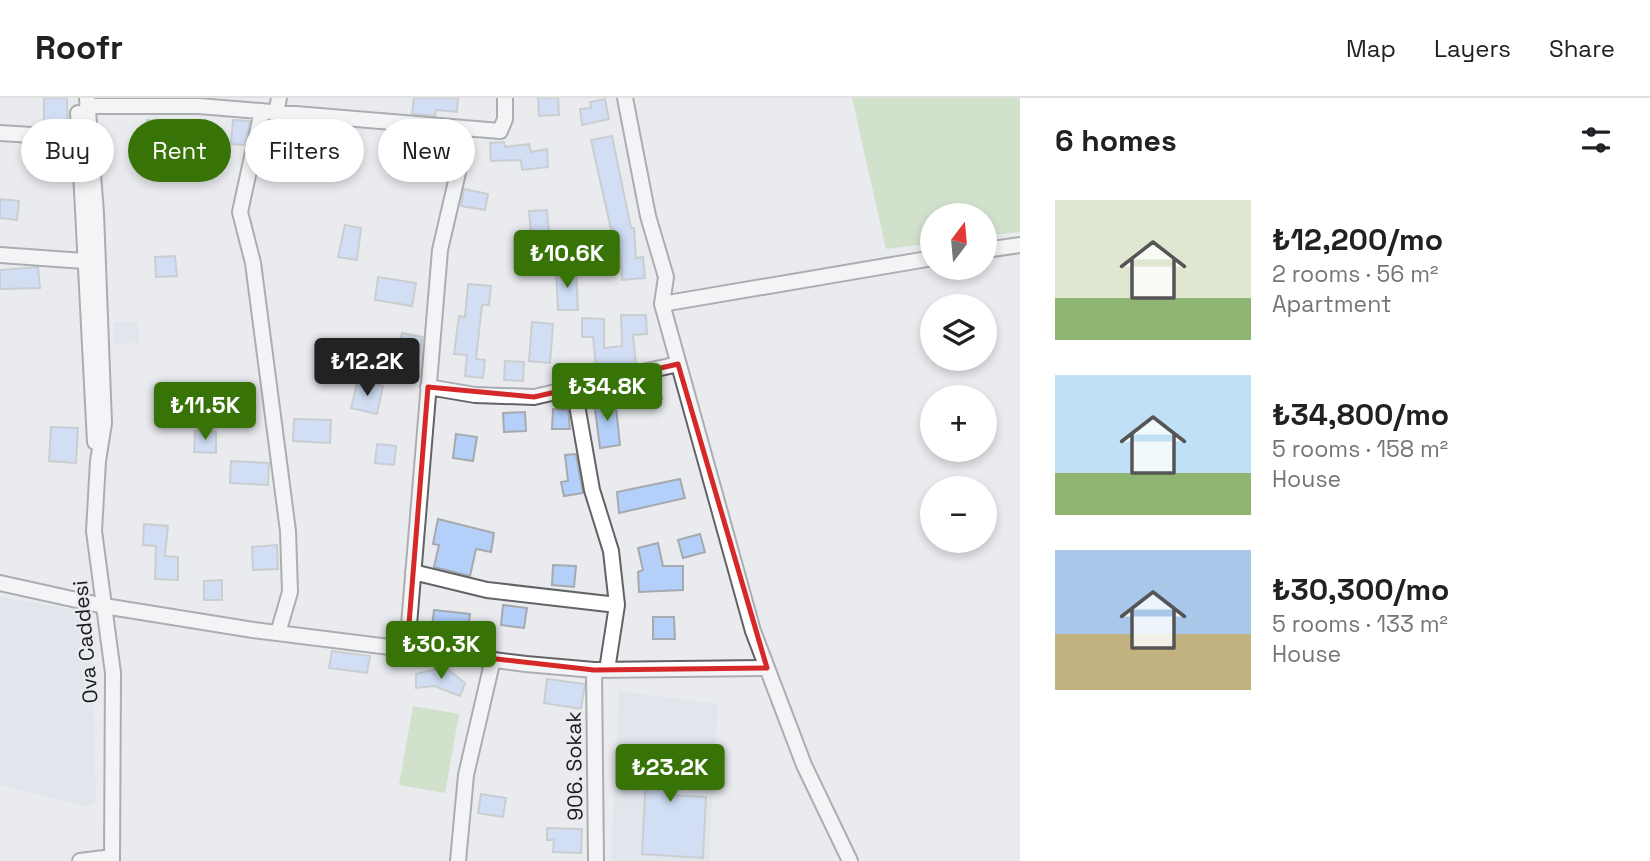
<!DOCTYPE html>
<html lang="en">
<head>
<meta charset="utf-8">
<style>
	:root { --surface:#fff; --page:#f6f6f6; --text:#202124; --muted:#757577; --line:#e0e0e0; --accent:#377307 }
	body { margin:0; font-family:"Space Grotesk",sans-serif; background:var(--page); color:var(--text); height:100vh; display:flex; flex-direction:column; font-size:26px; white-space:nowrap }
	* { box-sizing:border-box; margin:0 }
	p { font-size:23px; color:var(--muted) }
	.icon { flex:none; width:38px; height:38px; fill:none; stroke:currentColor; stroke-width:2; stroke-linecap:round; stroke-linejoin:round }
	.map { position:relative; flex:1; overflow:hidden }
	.sheet { display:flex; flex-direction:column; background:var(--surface); width:630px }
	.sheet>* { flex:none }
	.hud { position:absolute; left:21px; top:21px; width:665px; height:63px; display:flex; gap:14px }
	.needle { width:46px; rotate:16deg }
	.buttons { position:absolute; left:920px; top:105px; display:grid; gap:14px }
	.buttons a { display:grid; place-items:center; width:77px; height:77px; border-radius:50%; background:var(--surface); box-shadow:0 4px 10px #0003; font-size:35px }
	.price { position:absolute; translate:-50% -60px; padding:0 16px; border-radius:7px; background:var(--accent); color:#fff; font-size:23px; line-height:46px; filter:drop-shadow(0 2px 4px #0008) }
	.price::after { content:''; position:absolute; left:50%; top:42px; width:21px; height:16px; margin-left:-10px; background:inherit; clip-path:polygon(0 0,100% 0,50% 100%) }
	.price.current { background:#222; color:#fff }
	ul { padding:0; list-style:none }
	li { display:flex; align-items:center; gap:21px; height:175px; padding:0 35px }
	li span { display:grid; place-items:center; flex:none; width:196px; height:140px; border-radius:0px; color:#555 }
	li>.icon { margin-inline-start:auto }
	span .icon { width:84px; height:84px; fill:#fffc; stroke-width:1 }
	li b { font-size:30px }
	h2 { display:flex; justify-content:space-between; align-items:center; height:84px; padding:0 35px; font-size:30px }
	.pill { padding:0 24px; border-radius:32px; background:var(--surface); box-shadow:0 4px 10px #0003; font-size:24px; line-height:63px }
	.pill.current { background:var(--accent); color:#fff }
	header { display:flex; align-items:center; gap:42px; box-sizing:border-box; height:98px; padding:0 35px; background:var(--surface); border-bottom:2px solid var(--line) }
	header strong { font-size:33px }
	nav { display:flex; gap:38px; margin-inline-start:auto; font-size:24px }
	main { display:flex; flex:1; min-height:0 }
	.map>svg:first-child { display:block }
	.built { fill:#d8dfea }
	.green { fill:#b3d4a3 }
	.building { fill:#b3cffa; stroke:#a7aaad; stroke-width:2 }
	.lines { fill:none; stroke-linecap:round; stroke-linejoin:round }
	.minor-casing { stroke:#616367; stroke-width:18 }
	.minor { stroke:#fff; stroke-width:14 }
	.marked { fill:none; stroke:#d62828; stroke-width:5; stroke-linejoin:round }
	.labels { text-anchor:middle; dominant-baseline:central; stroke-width:5; stroke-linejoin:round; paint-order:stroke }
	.street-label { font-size:21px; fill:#1a1b1d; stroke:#e9ebef }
</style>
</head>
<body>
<header>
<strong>Roofr</strong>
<nav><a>Map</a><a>Layers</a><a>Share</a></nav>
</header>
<main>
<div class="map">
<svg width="1020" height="763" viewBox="0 0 1020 763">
	<rect width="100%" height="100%" fill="#e9ebef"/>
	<path class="built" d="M138,223L139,245L114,246V224Z
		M0,499L91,514L96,705L86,709L0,687Z
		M619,593L718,606L709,763H611Z"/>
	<path class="green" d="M852,0H1020V134L985,138V117H933V145L886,151Z
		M413,608L459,616L445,695L399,687Z"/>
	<path class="building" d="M44,0H67L68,27H44Z
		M414,0H458L457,14L436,12L435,18L412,16Z
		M538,0H558L559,17L539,18Z
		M605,1L609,21L582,27L580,11L591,10L590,4Z
		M147,22L172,26L169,51L144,47Z
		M233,22L250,23L245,47L231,46Z
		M294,31L315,32L312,69L291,67Z
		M612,38L631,130H634L636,160L643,159L645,180L622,182L620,153L610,154L611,131L591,42Z
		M504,44L505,49L529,46L531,54L547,51L548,69L522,72L521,62L491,63L490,45Z
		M36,47L68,49L66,76L34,72Z
		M434,47L452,51L448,73L430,70Z
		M464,91L488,96L485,112L461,108Z
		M0,101L19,103L17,122L0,120Z
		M547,112L549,136L531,137L529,113Z
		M345,127L361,130L357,162L338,159Z
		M175,158L177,178L156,179L155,159Z
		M38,169L40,190L0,191V172Z
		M556,172H576L578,212H558Z
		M378,179L416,185L412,208L375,202Z
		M468,186L491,188L489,207H482L476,261L485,262L483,280L465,278L467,257L454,256L459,218L465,219Z
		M621,217H646L647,236L633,237L636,266L596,269L593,239H582V220L604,221V250L622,248Z
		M532,224L553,226L550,265L529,263Z
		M402,235L423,239L413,277L389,273L393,252L398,253Z
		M505,263L524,264L523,283L504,282Z
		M658,281L662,301L641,305L637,285Z
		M370,285L383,288L377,316L351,310L357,286L369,288Z
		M615,300L620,347L600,350L594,303Z
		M553,311L568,312L570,331H552Z
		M525,314L526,333L504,334L503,315Z
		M294,321L331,322L330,345L293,343Z
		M51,329L78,330L76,365L49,363Z
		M195,333L216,334V355L194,354Z
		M456,336L477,339L473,363L453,360Z
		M377,346L396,348L394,367L375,365Z
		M576,356L583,395L564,398L561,384L568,383L565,357Z
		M231,363L269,365L268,387L230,385Z
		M680,381L685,400L619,415L617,394Z
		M438,421L494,435L491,454L476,451L470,478L434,469L439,447L433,446Z
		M144,426L168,428L165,458L178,459V482L155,481L156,448L143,447Z
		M700,436L705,454L683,460L678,442Z
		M658,445L663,468H683V492L639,494L638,474L643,472L638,450Z
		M277,447L278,471L253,472L252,449Z
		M553,467L576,468L574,489L552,487Z
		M222,482V502H204V483Z
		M503,507L527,510L524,530L501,527Z
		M434,512L470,516L467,540L431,536Z
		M653,519H674L675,541H653Z
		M332,553L370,558L367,575L329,570Z
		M445,569L465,585L460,598L434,588L416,590V576Z
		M547,581L585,586L581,611L544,605Z
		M625,654L708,658L707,682L671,680L670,697L706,699L703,760L642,756L646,678L623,677Z
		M481,696L506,700L503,719L478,715Z
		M547,730L582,731L581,755L553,754L554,742H547Z"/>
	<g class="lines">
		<g class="minor-casing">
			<path id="minor" d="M87,0L96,115L104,325L98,363L94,433L113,575L112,763
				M625,0L648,118L666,179L662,206L753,533L804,667L850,763
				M87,8H199L500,33L505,21V0
				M262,13L240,114L253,165L288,433L290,494L278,535
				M78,15L95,344
				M276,15L279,0
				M0,35L79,40
				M985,152L1020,147
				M0,157L84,163
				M662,206L933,160
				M428,289L475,297L534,299L678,266
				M574,290L592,392L611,453L617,507L607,572
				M413,474L487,492L617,507
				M0,485L104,508L253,532L526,566L594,572L767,570
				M407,551L440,152L460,66L464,30
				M594,572L596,763
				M80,763L112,759
				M458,763L466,677L493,561"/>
		</g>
		<use href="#minor" class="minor"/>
	</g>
	<path d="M0 0H1020V763H0ZM678,266L767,570L594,572L407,551L428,289L534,299Z" fill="#e9ebef" fill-opacity=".55" fill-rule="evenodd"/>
	<path class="marked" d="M678,266L767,570L594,572L407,551L428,289L534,299Z"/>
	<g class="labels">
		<g class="street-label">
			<text transform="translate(85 544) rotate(-95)">Ova Caddesi</text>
			<text transform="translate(574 668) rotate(-91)">906. Sokak</text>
		</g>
	</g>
</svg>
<div class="buttons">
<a><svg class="needle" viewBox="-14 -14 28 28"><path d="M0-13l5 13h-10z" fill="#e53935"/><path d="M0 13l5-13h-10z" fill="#757577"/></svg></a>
<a><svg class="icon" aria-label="layers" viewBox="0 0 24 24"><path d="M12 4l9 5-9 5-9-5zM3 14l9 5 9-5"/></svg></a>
<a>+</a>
<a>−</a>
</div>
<b class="price" style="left:567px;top:192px">₺10.6K</b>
<b class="price current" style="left:367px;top:300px">₺12.2K</b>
<b class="price" style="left:607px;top:325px">₺34.8K</b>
<b class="price" style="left:205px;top:344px">₺11.5K</b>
<b class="price" style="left:441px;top:583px">₺30.3K</b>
<b class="price" style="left:670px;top:706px">₺23.2K</b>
<div class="hud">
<a class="pill">Buy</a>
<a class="pill current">Rent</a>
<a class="pill">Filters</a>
<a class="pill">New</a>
</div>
</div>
<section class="sheet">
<h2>6 homes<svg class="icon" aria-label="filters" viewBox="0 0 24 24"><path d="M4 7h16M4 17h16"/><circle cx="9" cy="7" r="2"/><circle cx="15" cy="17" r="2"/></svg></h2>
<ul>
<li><span style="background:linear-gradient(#dfe7d0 70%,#8fb573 0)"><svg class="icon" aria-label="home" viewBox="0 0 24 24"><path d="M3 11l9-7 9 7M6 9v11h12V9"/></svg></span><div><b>₺12,200/mo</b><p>2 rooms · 56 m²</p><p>Apartment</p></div></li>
<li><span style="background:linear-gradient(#bfe0f5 70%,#8fb573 0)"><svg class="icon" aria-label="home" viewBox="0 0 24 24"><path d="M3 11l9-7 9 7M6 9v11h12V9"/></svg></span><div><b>₺34,800/mo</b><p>5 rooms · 158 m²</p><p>House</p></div></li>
<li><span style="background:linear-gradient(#a9c7e8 60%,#c2b280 0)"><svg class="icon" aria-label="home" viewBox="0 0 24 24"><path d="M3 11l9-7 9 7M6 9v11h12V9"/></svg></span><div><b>₺30,300/mo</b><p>5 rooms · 133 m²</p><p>House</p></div></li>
</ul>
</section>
</main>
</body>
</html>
